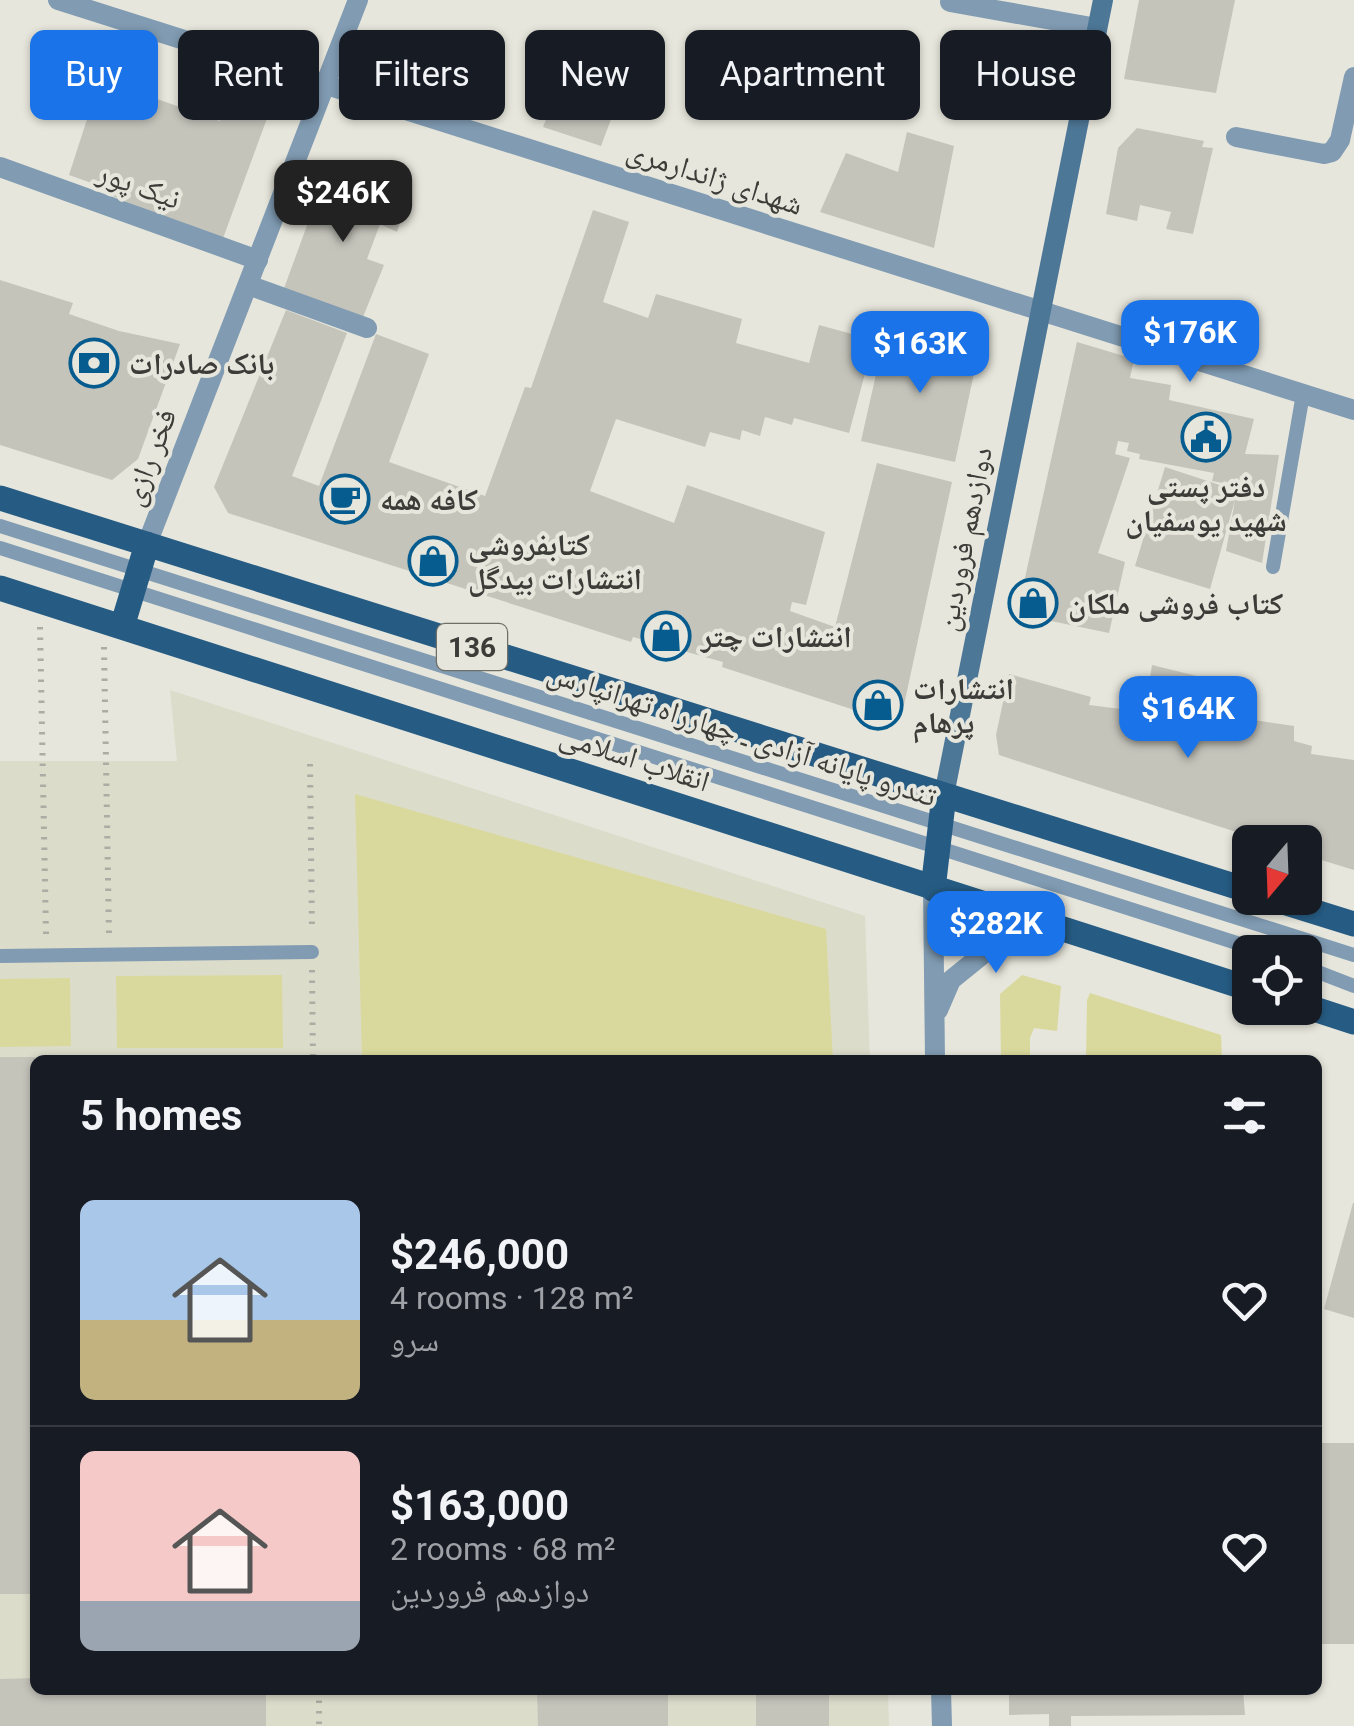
<!DOCTYPE html>
<html lang="en">
<head>
<meta charset="utf-8">
<style>
	:root { --surface:#171b24; --page:#20242c; --text:#f1f3f6; --muted:#9ea1a6; --line:#363941; --accent:#1a73e8 }
	body { margin:0; font-family:Roboto,"Noto Naskh Arabic",sans-serif; background:var(--page); color:var(--text); height:100vh; display:flex; flex-direction:column; font-size:38px; white-space:nowrap }
	* { box-sizing:border-box; margin:0 }
	p { font-size:32px; color:var(--muted) }
	.icon { flex:none; width:55px; height:55px; fill:none; stroke:currentColor; stroke-width:2; stroke-linecap:round; stroke-linejoin:round }
	.map { position:relative; flex:1; overflow:hidden }
	.sheet { position:absolute; left:30px; top:1055px; width:1292px; height:640px; display:flex; flex-direction:column; background:var(--surface); border-radius:15px; box-shadow:0 2px 8px #0004 }
	.sheet>* { flex:none }
	.guide { position:absolute; left:30px; top:30px; width:1295px; height:90px; display:flex; gap:20px }
	.needle { width:65px; rotate:199deg }
	.tools { position:absolute; left:1232px; top:825px; display:grid; gap:20px }
	.tools a { display:grid; place-items:center; width:90px; height:90px; border-radius:15px; background:var(--surface); box-shadow:0 2px 8px #0004; font-size:50px }
	.price { position:absolute; translate:-50% -85px; padding:0 22px; border-radius:20px; background:var(--accent); color:#fff; font-size:32px; line-height:65px; filter:drop-shadow(0 2px 5px #0008) }
	.price::after { content:''; position:absolute; left:50%; top:60px; width:30px; height:22px; margin-left:-15px; background:inherit; clip-path:polygon(0 0,100% 0,50% 100%) }
	.price.on { background:#222; color:#fff }
	ul { padding:0; list-style:none }
	li { display:flex; align-items:center; gap:30px; height:250px; padding:0 50px }
	li+li { border-top:2px solid var(--line) }
	li span { display:grid; place-items:center; flex:none; width:280px; height:200px; border-radius:15px; color:#555 }
	li>.icon { margin-inline-start:auto }
	span .icon { width:120px; height:120px; fill:#fffc; stroke-width:1 }
	li b { font-size:42px }
	h2 { display:flex; justify-content:space-between; align-items:center; height:120px; padding:0 50px; font-size:42px }
	.chip { padding:0 35px; border-radius:15px; background:var(--surface); box-shadow:0 2px 8px #0004; font-size:35px; line-height:90px }
	.chip.on { background:var(--accent); color:#fff }
	.map>svg:first-child { display:block }
	.built { fill:#dcdccb }
	.green { fill:#dad99d }
	.building { fill:#c4c4bb }
	.lines { fill:none; stroke-linecap:round; stroke-linejoin:round }
	.path { stroke:#acaca4; stroke-width:6; stroke-dasharray:2.5 8; stroke-linecap:butt }
	.service { stroke:#809bb2; stroke-width:14 }
	.minor { stroke:#809bb2; stroke-width:20 }
	.tertiary { stroke:#809bb2; stroke-width:20 }
	.secondary { stroke:#4d7797; stroke-width:20 }
	.primary { stroke:#265c84; stroke-width:25 }
	.labels { text-anchor:middle; dominant-baseline:central; stroke-width:8; stroke-linejoin:round; paint-order:stroke }
	.shield { fill:#e6e6dc; stroke:#6f6f69; stroke-width:2.5 }
	.shield-label { font-size:28px; font-weight:bold; fill:#3c3c38 }
	.street-label { font-size:30px; fill:#3c3c38; stroke:#e6e6dc }
	.poi-label { font-size:30px; font-weight:bold; fill:#3c3c38; stroke:#e6e6dc; text-anchor:start }
</style>
</head>
<body>
<div class="map">
<svg width="1354" height="1726" viewBox="0 0 1354 1726">
	<rect width="100%" height="100%" fill="#e6e6dc"/>
	<path class="built" d="M170,690L865,916L870,1060H35V1690H888L889,1726H0V761H177Z"/>
	<path class="green" d="M355,794L826,929L833,1060H362Z
		M282,975L283,1048H117L116,976Z
		M1022,975L1061,986L1057,1031L1034,1028L1030,1038V1060H1001L1000,994Z
		M70,978L71,1046L0,1047V979Z
		M1090,993L1221,1035L1222,1060H1086L1087,1000Z"/>
	<path class="building" d="M1139,0H1235L1216,93L1124,79Z
		M569,62L625,82L601,146L543,127Z
		M100,79L220,121L231,85L273,102L222,241L110,195L111,190L69,175Z
		M1137,128L1204,141L1202,147L1213,148L1193,234L1166,229L1171,212L1140,205L1137,221L1106,214L1118,148Z
		M907,132L954,146L934,248L820,212L846,153L898,172Z
		M327,171L407,200L397,232L380,224L367,259L384,265L363,317L283,291Z
		M593,210L629,222L603,302L648,318L656,294L742,319L736,343L809,363L819,325L874,340L849,433L794,418L792,425L765,417L760,436L742,430L740,440L710,432L705,447L616,419L590,491L674,523L687,485L825,532L806,605L792,602L790,611L835,627L877,463L952,482L904,705L894,712L882,719L722,667L723,662L633,637L631,642L228,513L214,487L286,310L347,333L292,476L319,486L376,334L429,354L389,462L485,496L525,387L531,388Z
		M0,280L73,303L69,314L119,331L180,344L138,459L112,480L0,445Z
		M886,330L979,350L955,462L861,441Z
		M1077,342L1134,359L1130,378L1171,385L1169,400L1254,419L1245,454L1279,455L1262,563L1226,551L1235,500L1210,589L1135,566L1165,467L1238,491L1239,486L1212,481L1214,473L1139,459L1140,454L1127,451L1129,443L1118,441L1115,454L1130,458L1098,553L1125,562L1109,633L1017,614Z
		M1152,665L1213,680L1207,713L1294,726V741L1312,746L1311,754L1354,760V870L1305,855V842H1267L999,755L996,735L1009,674L1091,697L1089,705L1145,712Z
		M271,1056V1060H195V1057Z
		M0,1057H35V1594H0Z
		M1353,1203H1354V1318L1324,1309Z
		M1318,1443H1354V1644H1318Z
		M35,1678V1690H266V1726H0V1679Z
		M537,1690H668V1726H538Z
		M756,1690H829V1726H756Z
		M1009,1690H1243L1245,1715L1071,1716V1726H1049V1714L1009,1715Z"/>
	<g class="lines">
		<path class="path" d="M40,627L46,934
			M104,647L109,935
			M310,764L312,932
			M312,970L313,1060
			M319,1690V1726"/>
		<path class="service" d="M0,526L1354,955
			M0,548L1265,952
			M1273,567L1303,394
			M0,956L312,952
			M1305,967L1354,986"/>
		<path class="minor" d="M950,2L1097,28
			M1236,137L1324,154L1332,152L1340,140L1354,77
			M0,167L258,260
			M248,285L367,328"/>
		<path class="tertiary" d="M58,0L1354,410
			M147,544L358,0
			M933,889L935,1060
			M938,1010L951,980L998,942L1045,924
			M941,1690L942,1726"/>
		<path class="secondary" d="M944,795L1103,0"/>
		<path class="primary" d="M0,498L1250,891
			M0,588L1250,989
			M122,627L147,544
			M933,889L944,795
			M1270,898L1354,924
			M1305,1006L1354,1022"/>
	</g>
	<defs>
		<g id="bank-ring" transform="scale(2.5)"><circle r="9.5" fill="#e6e6dc" stroke="#065c8e" stroke-width="1.5"/><path d="M-6-4H6V4H-6ZM0-2.3a2.3 2.3 0 1 0 0 4.6a2.3 2.3 0 1 0 0-4.6Z" fill="#065c8e"/></g>
		<g id="civic-ring" transform="scale(2.5)"><circle r="9.5" fill="#e6e6dc" stroke="#065c8e" stroke-width="1.5"/><path d="M-.6-6.5H3V-4.5H.6V-3L4-1V1h2V6H-6V1h2V-1L-.6-3ZM-1.2 2.5V6h2.4V2.5Z" fill="#065c8e"/></g>
		<g id="cafe-ring" transform="scale(2.5)"><circle r="9.5" fill="#e6e6dc" stroke="#065c8e" stroke-width="1.5"/><path d="M-5.5-4.5H6V0H3Q3 3.5 0 3.5H-2.5Q-5.5 3.5-5.5 0ZM3-3.2v2h1.7v-2ZM-6 4.5H4V6H-6Z" fill="#065c8e"/></g>
		<g id="shop-ring" transform="scale(2.5)"><circle r="9.5" fill="#e6e6dc" stroke="#065c8e" stroke-width="1.5"/><path d="M-5-2.5h2.3a2.7 3.5 0 0 1 5.4 0H5L5.5 6h-11ZM-1.5-2.5h3a1.5 2.3 0 0 0-3 0Z" fill="#065c8e"/></g>
	</defs>
	<g fill-rule="evenodd">
		<use href="#bank-ring" x="94" y="363"/>
		<use href="#civic-ring" x="1206" y="437"/>
		<use href="#cafe-ring" x="345" y="499"/>
		<use href="#shop-ring" x="433" y="561"/>
		<use href="#shop-ring" x="1033" y="603"/>
		<use href="#shop-ring" x="666" y="636"/>
		<use href="#shop-ring" x="878" y="705"/>
	</g>
	<g class="labels">
		<rect class="shield" x="437" y="624" width="70" height="46" rx="8"/>
		<g class="shield-label">
			<text x="472" y="647">136</text>
		</g>
		<g class="street-label">
			<text transform="translate(715 177) rotate(18)">شهدای ژاندارمری</text>
			<text transform="translate(139 185) rotate(20)">نیک پور</text>
			<text transform="translate(149 457) rotate(-69)">فخر رازی</text>
			<text transform="translate(964 539) rotate(-79)">دوازدهم فروردین</text>
			<text transform="translate(742 734) rotate(18)">تندرو پایانه آزادی ـ چهارراه تهرانپارس</text>
			<text transform="translate(635 758) rotate(18)">انقلاب اسلامی</text>
		</g>
		<g class="poi-label">
			<text x="129" y="363">بانک صادرات</text>
			<text x="1206" y="486" text-anchor="middle">دفتر پستی<tspan x="1206" dy="34">شهید یوسفیان</tspan></text>
			<text x="380" y="499">کافه همه</text>
			<text x="468" y="544">کتابفروشی<tspan x="468" dy="34">انتشارات بیدگل</tspan></text>
			<text x="1068" y="603">کتاب فروشی ملکان</text>
			<text x="701" y="636">انتشارات چتر</text>
			<text x="913" y="688">انتشارات<tspan x="913" dy="34">پرهام</tspan></text>
		</g>
	</g>
</svg>
<div class="tools">
<a><svg class="needle" viewBox="-14 -14 28 28"><path d="M0-13l5 13h-10z" fill="#e53935"/><path d="M0 13l5-13h-10z" fill="#9ea1a6"/></svg></a>
<a><svg class="icon" aria-label="locate" viewBox="0 0 24 24"><circle cx="12" cy="12" r="6"/><path d="M12 2v4M12 18v4M2 12h4M18 12h4"/></svg></a>
</div>
<b class="price on" style="left:343px;top:245px">$246K</b>
<b class="price" style="left:1190px;top:385px">$176K</b>
<b class="price" style="left:920px;top:396px">$163K</b>
<b class="price" style="left:1188px;top:761px">$164K</b>
<b class="price" style="left:996px;top:976px">$282K</b>
<div class="guide">
<a class="chip on">Buy</a>
<a class="chip">Rent</a>
<a class="chip">Filters</a>
<a class="chip">New</a>
<a class="chip">Apartment</a>
<a class="chip">House</a>
</div>
<section class="sheet">
<h2>5 homes<svg class="icon" aria-label="filters" viewBox="0 0 24 24"><path d="M4 7h16M4 17h16"/><circle cx="9" cy="7" r="2"/><circle cx="15" cy="17" r="2"/></svg></h2>
<ul>
<li><span style="background:linear-gradient(#a9c7e8 60%,#c2b280 0)"><svg class="icon" aria-label="home" viewBox="0 0 24 24"><path d="M3 11l9-7 9 7M6 9v11h12V9"/></svg></span><div><b>$246,000</b><p>4 rooms · 128 m²</p><p>سرو</p></div><svg class="icon" aria-label="heart" viewBox="0 0 24 24"><path d="M12 20l-8-8c-3-5 5-10 8-4 3-6 11-1 8 4z"/></svg></li>
<li><span style="background:linear-gradient(#f6c9c9 75%,#9aa5b1 0)"><svg class="icon" aria-label="home" viewBox="0 0 24 24"><path d="M3 11l9-7 9 7M6 9v11h12V9"/></svg></span><div><b>$163,000</b><p>2 rooms · 68 m²</p><p>دوازدهم فروردین</p></div><svg class="icon" aria-label="heart" viewBox="0 0 24 24"><path d="M12 20l-8-8c-3-5 5-10 8-4 3-6 11-1 8 4z"/></svg></li>
</ul>
</section>
</div>
</body>
</html>
